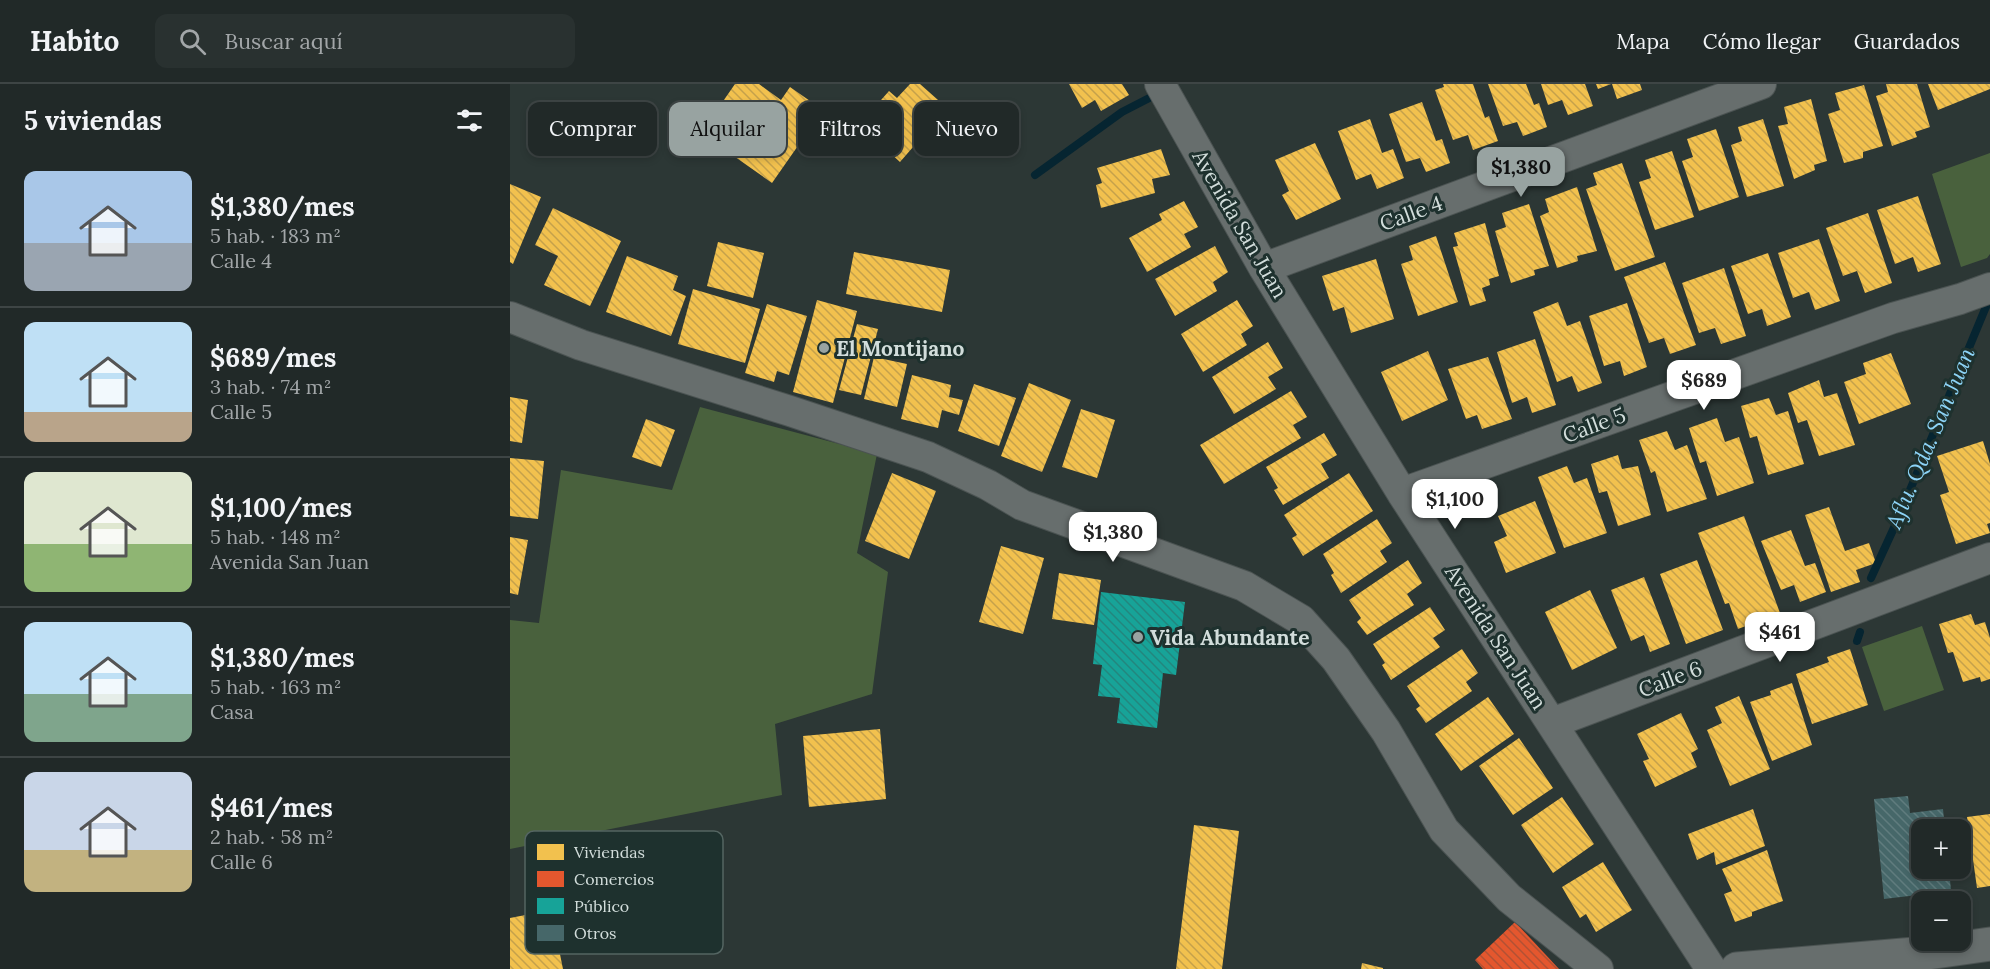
<!DOCTYPE html>
<html lang="es">
<head>
<meta charset="utf-8">
<style>
	:root { --surface:#212928; --page:#293130; --text:#f1f3f6; --muted:#a2a6a8; --line:#3e4545; --accent:#98a3a1 }
	body { margin:0; font-family:Lora,serif; background:var(--page); color:var(--text); height:100vh; display:flex; flex-direction:column; font-size:22px; white-space:nowrap }
	* { box-sizing:border-box; margin:0 }
	p { font-size:20px; color:var(--muted) }
	.icon { flex:none; width:33px; height:33px; fill:none; stroke:currentColor; stroke-width:2; stroke-linecap:round; stroke-linejoin:round }
	.map { position:relative; flex:1; overflow:hidden }
	.panel { display:flex; flex-direction:column; background:var(--surface); width:510px }
	.panel>* { flex:none }
	.hud { position:absolute; left:18px; top:18px; width:570px; height:54px; display:flex; gap:12px }
	.fabs { position:absolute; left:1401px; top:735px; display:grid; gap:12px }
	.fabs a { display:grid; place-items:center; width:60px; height:60px; border-radius:12px; background:var(--surface); box-shadow:0 3px 9px #0003,0 0 0 2px var(--line); font-size:30px }
	.price { position:absolute; translate:-50% -51px; padding:0 14px; border-radius:12px; background:#fff; color:#222; font-size:20px; line-height:39px; filter:drop-shadow(0 2px 3px #0008) }
	.price::after { content:''; position:absolute; left:50%; top:36px; width:18px; height:14px; margin-left:-9px; background:inherit; clip-path:polygon(0 0,100% 0,50% 100%) }
	.price.selected { background:var(--accent); color:#111 }
	ul { padding:0; list-style:none }
	li { display:flex; align-items:center; gap:18px; height:150px; padding:0 24px }
	li+li { border-top:2px solid var(--line) }
	li span { display:grid; place-items:center; flex:none; width:168px; height:120px; border-radius:12px; color:#555 }
	li>.icon { margin-inline-start:auto }
	span .icon { width:72px; height:72px; fill:#fffc; stroke-width:1 }
	li b { font-size:26px }
	h2 { display:flex; justify-content:space-between; align-items:center; height:72px; padding:0 24px; font-size:26px }
	.tag { padding:0 21px; border-radius:12px; background:var(--surface); box-shadow:0 3px 9px #0003,0 0 0 2px var(--line); font-size:21px; line-height:54px }
	.tag.selected { background:var(--accent); color:#111 }
	header { display:flex; align-items:center; gap:36px; box-sizing:border-box; height:84px; padding:0 30px; background:var(--surface); border-bottom:2px solid var(--line) }
	header strong { font-size:28px }
	nav { display:flex; gap:33px; margin-inline-start:auto; font-size:21px }
	.search { width:420px; height:54px; background:var(--page); display:flex; align-items:center; gap:15px; box-sizing:border-box; padding:0 21px; border-radius:12px; color:var(--muted); font-size:22px }
	main { display:flex; flex:1; min-height:0 }
	.map>svg:first-child { display:block }
	.green { fill:#49613d }
	.homes { fill:url(#homes-back-hatch) }
	.shops { fill:url(#shops-back-hatch) }
	.public { fill:url(#public-back-hatch) }
	.lines { fill:none; stroke-linecap:round; stroke-linejoin:round }
	.stream { stroke:#062531; stroke-width:8 }
	.building { fill:url(#building-back-hatch) }
	.minor-casing { stroke:#4b5352; stroke-width:32 }
	.tertiary-casing { stroke:#4b5352; stroke-width:35 }
	.minor { stroke:#676e6d; stroke-width:30 }
	.tertiary { stroke:#676e6d; stroke-width:33 }
	.poi-dot { fill:#98a3a1; stroke:#1e312e; stroke-width:2 }
	.labels { text-anchor:middle; dominant-baseline:central; stroke-width:6; stroke-linejoin:round; paint-order:stroke }
	.street-label { font-size:21px; fill:#d2dddb; stroke:#1e312e }
	.poi-label { font-size:21px; font-weight:bold; fill:#d2dddb; stroke:#1e312e; text-anchor:start }
	.water-label { font-size:22px; font-style:italic; fill:#8dd4f7; stroke:#1e312e }
	.key { fill:#1e312e; stroke:#546562; stroke-width:1.5 }
	.key-label { font-size:16px; fill:#d2dddb }
</style>
</head>
<body>
<header>
<strong>Habito</strong>
<div class="search"><svg class="icon" aria-label="search" viewBox="0 0 24 24"><circle cx="10" cy="10" r="6"/><path d="M15 15l6 6"/></svg>Buscar aquí</div>
<nav><a>Mapa</a><a>Cómo llegar</a><a>Guardados</a></nav>
</header>
<main>
<section class="panel">
<h2>5 viviendas<svg class="icon" aria-label="filters" viewBox="0 0 24 24"><path d="M4 7h16M4 17h16"/><circle cx="9" cy="7" r="2"/><circle cx="15" cy="17" r="2"/></svg></h2>
<ul>
<li><span style="background:linear-gradient(#a9c7e8 60%,#9aa5b1 0)"><svg class="icon" aria-label="home" viewBox="0 0 24 24"><path d="M3 11l9-7 9 7M6 9v11h12V9"/></svg></span><div><b>$1,380/mes</b><p>5 hab. · 183 m²</p><p>Calle 4</p></div></li>
<li><span style="background:linear-gradient(#bfe0f5 75%,#b9a48a 0)"><svg class="icon" aria-label="home" viewBox="0 0 24 24"><path d="M3 11l9-7 9 7M6 9v11h12V9"/></svg></span><div><b>$689/mes</b><p>3 hab. · 74 m²</p><p>Calle 5</p></div></li>
<li><span style="background:linear-gradient(#dfe7d0 60%,#8fb573 0)"><svg class="icon" aria-label="home" viewBox="0 0 24 24"><path d="M3 11l9-7 9 7M6 9v11h12V9"/></svg></span><div><b>$1,100/mes</b><p>5 hab. · 148 m²</p><p>Avenida San Juan</p></div></li>
<li><span style="background:linear-gradient(#bfe0f5 60%,#7fa58c 0)"><svg class="icon" aria-label="home" viewBox="0 0 24 24"><path d="M3 11l9-7 9 7M6 9v11h12V9"/></svg></span><div><b>$1,380/mes</b><p>5 hab. · 163 m²</p><p>Casa</p></div></li>
<li><span style="background:linear-gradient(#c9d6e8 65%,#c2b280 0)"><svg class="icon" aria-label="home" viewBox="0 0 24 24"><path d="M3 11l9-7 9 7M6 9v11h12V9"/></svg></span><div><b>$461/mes</b><p>2 hab. · 58 m²</p><p>Calle 6</p></div></li>
</ul>
</section>
<div class="map">
<svg width="1480" height="885" viewBox="0 0 1480 885">
	<defs>
		<pattern id="homes-back-hatch" width="6" height="6" patternUnits="userSpaceOnUse" patternTransform="scale(1.5)"><rect width="6" height="6" fill="#f2c14e"/><path d="M-1 5l2 2M0 0l6 6M5-1l2 2" fill="none" stroke="#c5a14b"/></pattern>
		<pattern id="shops-back-hatch" width="6" height="6" patternUnits="userSpaceOnUse" patternTransform="scale(1.5)"><rect width="6" height="6" fill="#e4572e"/><path d="M-1 5l2 2M0 0l6 6M5-1l2 2" fill="none" stroke="#b25134"/></pattern>
		<pattern id="public-back-hatch" width="6" height="6" patternUnits="userSpaceOnUse" patternTransform="scale(1.5)"><rect width="6" height="6" fill="#17a398"/><path d="M-1 5l2 2M0 0l6 6M5-1l2 2" fill="none" stroke="#23867e"/></pattern>
		<pattern id="building-back-hatch" width="6" height="6" patternUnits="userSpaceOnUse" patternTransform="scale(1.5)"><rect width="6" height="6" fill="#466769"/><path d="M-1 5l2 2M0 0l6 6M5-1l2 2" fill="none" stroke="#607c7e"/></pattern>
	</defs>
	<rect width="100%" height="100%" fill="#2c3735"/>
	<path class="green" d="M1480,69V170L1477,174L1451,183L1422,90Z
		M190,323L367,370L347,469L378,488L362,610L265,640L272,711L0,765V536L29,539L51,386L162,406Z
		M1412,542L1434,606L1374,627L1352,563Z"/>
	<path class="homes" d="M225,0H249L271,16L280,3L313,26L262,99L191,49Z
		M400,0H410L437,24L390,78L349,41L379,7L387,14Z
		M559,0H612L619,11L591,27L585,16L572,24Z
		M933,0H963L975,34L979,32L988,57L963,66L958,51L943,56L925,6L934,3Z
		M978,0H1016L1024,21L1029,19L1037,43L1013,52L1007,38L993,42Z
		M1031,0H1075L1083,22L1058,31L1052,16L1038,21Z
		M1086,0H1101L1088,5Z
		M1102,0H1130L1132,6L1107,15Z
		M1376,0H1407L1420,43L1405,48L1407,53L1382,62L1366,12L1378,8Z
		M1418,0H1480V5L1428,26Z
		M1354,1L1373,62L1353,68V74L1334,79L1318,30L1330,26L1325,9Z
		M1301,15L1317,77L1304,81L1305,86L1284,95L1268,42L1278,40L1274,23Z
		M912,18L926,57L932,55L940,79L916,88L910,74L896,78L879,30Z
		M860,35L872,69L883,65L894,94L867,105L861,90L846,96L828,47Z
		M1253,35L1274,102L1237,113L1221,61L1232,57L1228,43Z
		M1206,45L1229,113L1189,127L1172,77L1183,73L1177,55Z
		M805,59L831,115L786,136L772,111L779,107L765,76Z
		M651,65L660,91L642,95L645,109L591,124L586,101L592,99L587,84Z
		M1162,67L1184,133L1145,146L1129,98L1141,94L1135,76Z
		M1112,79L1145,173L1105,187L1076,105L1087,101L1083,89Z
		M0,100L31,113L3,180L0,178Z
		M1067,103L1087,167L1067,172L1068,177L1047,184L1030,132L1039,128L1035,115Z
		M1408,112L1431,180L1408,188L1403,173L1385,180L1367,126Z
		M674,117L688,143L674,150L681,163L637,188L619,154L652,136L649,130Z
		M1019,120L1039,182L1024,186L1025,191L1001,199L985,147L996,143L992,129Z
		M43,124L111,157L80,222L34,201L48,172L25,161Z
		M1358,129L1382,199L1355,209L1347,187L1333,192L1316,144Z
		M975,139L989,192L979,195L980,201L972,204L976,217L960,222L943,163L948,162L944,149Z
		M926,152L948,218L908,232L891,180L903,176L899,162Z
		M1309,155L1330,217L1305,226L1299,208L1283,214L1268,169Z
		M208,158L254,169L243,214L197,202Z
		M705,162L718,188L703,198L707,207L665,232L645,195Z
		M344,168L440,186L432,228L336,210Z
		M1258,169L1281,233L1257,242L1252,225L1238,230L1221,182Z
		M117,172L168,192L163,206L176,212L161,252L96,228Z
		M866,175L884,235L841,249L834,223L823,227L812,192Z
		M1155,178L1186,261L1160,270L1154,254L1139,259L1114,193Z
		M1214,184L1236,252L1211,260L1205,244L1189,249L1172,199Z
		M183,205L250,225L235,279L168,260Z
		M307,216L347,227L323,319L283,308Z
		M727,216L743,242L731,250L737,261L693,288L671,250Z
		M1048,218L1057,242L1070,237L1092,299L1068,308L1062,292L1047,298L1023,228Z
		M1117,219L1137,283L1114,292L1110,277L1094,282L1079,232Z
		M257,220L297,232L279,291L267,287L264,298L235,289Z
		M347,240L368,245L351,311L329,306Z
		M1025,255L1046,321L1022,329L1017,313L1002,319L987,268Z
		M758,258L773,284L758,293L766,305L724,330L702,293Z
		M918,267L938,316L892,337L871,288Z
		M1381,269L1401,320L1349,340L1334,298L1356,290L1353,279Z
		M364,273L397,280L387,323L354,315Z
		M978,273L1002,335L972,345L967,331L956,335L938,285Z
		M402,291L441,301L439,313L453,316L449,331L432,326L428,344L391,335Z
		M1309,296L1314,313L1327,309L1345,361L1309,372L1297,336L1288,339L1278,309Z
		M519,299L561,316L532,388L491,372Z
		M464,300L506,314L489,362L448,347Z
		M781,307L797,333L783,341L791,354L714,400L690,361Z
		M0,313L18,316L12,359L0,357Z
		M1259,314L1266,331L1278,327L1294,380L1258,391L1247,352L1240,354L1231,322Z
		M571,325L605,336L587,394L552,383Z
		M1207,334L1215,358L1229,353L1244,399L1207,412L1196,377L1190,379L1179,344Z
		M136,335L165,346L151,383L122,373Z
		M1157,347L1165,366L1177,361L1197,415L1157,428L1145,387L1141,389L1129,356Z
		M814,349L827,371L811,380L819,394L773,421L764,406L768,404L756,383Z
		M1473,357L1480,380V439L1477,440L1480,449L1446,460L1430,411L1439,408L1427,372Z
		M1108,371L1112,385L1128,382L1141,431L1108,442L1097,407L1089,409L1081,380Z
		M0,374L34,377L28,435L0,432Z
		M1057,382L1064,399L1077,394L1097,449L1054,464L1028,393Z
		M382,389L426,407L399,475L355,457Z
		M839,389L863,427L793,472L782,454L787,451L774,431Z
		M1025,417L1046,469L996,489L984,458L997,452L988,432Z
		M1319,423L1335,467L1359,459L1366,479L1346,486L1350,498L1321,508L1295,431Z
		M1234,432L1270,529L1228,545L1219,519L1215,520L1188,449Z
		M867,435L882,459L870,467L877,478L831,509L821,491L824,489L813,470Z
		M1281,446L1295,482L1305,479L1316,508L1290,518L1284,501L1271,506L1251,457Z
		M0,453L18,456L8,511L0,509Z
		M491,462L534,474L513,550L469,538Z
		M898,476L912,499L897,510L904,521L857,551L847,538L851,534L839,516Z
		M1187,476L1213,546L1176,560L1150,490Z
		M549,489L591,496L584,541L542,535Z
		M1134,493L1160,560L1140,568L1134,551L1121,557L1101,506Z
		M1080,506L1107,564L1062,586L1035,528Z
		M920,523L935,546L923,554L930,563L881,596L872,581L875,579L863,560Z
		M1461,530L1465,541L1475,538L1480,554V595L1471,598L1470,593L1453,598L1443,568L1438,569L1429,540Z
		M952,565L968,589L956,598L962,607L916,639L906,625L910,622L897,602Z
		M1340,565L1358,621L1302,640L1286,590L1319,578L1317,573Z
		M1282,599L1302,661L1262,677L1240,618L1261,611L1260,607Z
		M1229,612L1260,685L1220,702L1197,646L1212,639L1205,623Z
		M978,613L1004,650L951,687L925,650Z
		M1171,629L1188,665L1181,669L1187,683L1145,703L1133,677L1139,675L1127,650Z
		M370,645L376,715L299,723L293,652Z
		M1009,654L1043,704L1003,731L969,682Z
		M1052,713L1084,760L1043,789L1011,741Z
		M1243,725L1255,762L1206,781L1204,768L1187,776L1178,750Z
		M1480,730V802L1467,804L1457,733Z
		M684,741L729,747L712,885H666Z
		M1257,766L1273,817L1242,828V832L1225,838L1214,810L1222,807L1212,785Z
		M1093,778L1122,826L1086,848L1076,830L1070,834L1052,803Z
		M41,826L53,885H0V834Z
		M852,879L873,884V885H851Z"/>
	<path class="shops" d="M1005,838L1049,885H973L965,876Z"/>
	<path class="public" d="M591,508L675,518L666,591L653,589L647,644L607,639L610,614L588,612L592,581L583,580Z"/>
	<g class="lines">
		<path class="stream" d="M525,91L612,28L649,9
			M1361,494L1388,435L1480,213
			M1347,557L1350,548"/>
	</g>
	<path class="building" d="M1398,712L1400,729L1433,725L1435,746H1412V784H1439L1441,807L1374,815L1364,715Z"/>
	<g class="lines">
		<g class="minor-casing">
			<path id="minor" d="M650,0L754,184L892,409L1201,885
				M754,184L1251,0
				M0,233L71,261L280,327L418,373L478,401L512,421L734,502L791,536L826,575L876,647L934,746L999,814L1088,885
				M892,409L1383,234L1450,215L1480,204
				M1042,639L1480,474"/>
		</g>
		<g class="tertiary-casing">
			<path id="tertiary" d="M1227,885L1417,869L1480,860"/>
		</g>
		<use href="#minor" class="minor"/>
		<use href="#tertiary" class="tertiary"/>
	</g>
	<g class="poi-dot">
		<circle cx="314" cy="264" r="6"/>
		<circle cx="628" cy="553" r="6"/>
	</g>
	<g class="labels">
		<g class="street-label">
			<text transform="translate(901 129) rotate(-20)">Calle 4</text>
			<text transform="translate(730 140) rotate(60)">Avenida San Juan</text>
			<text transform="translate(1084 341) rotate(-20)">Calle 5</text>
			<text transform="translate(986 553) rotate(57)">Avenida San Juan</text>
			<text transform="translate(1160 595) rotate(-21)">Calle 6</text>
		</g>
		<g class="poi-label">
			<text x="326" y="264">El Montijano</text>
			<text x="640" y="553">Vida Abundante</text>
		</g>
		<g class="water-label">
			<text transform="translate(1420 354) rotate(-67)">Aflu. Qda. San Juan</text>
		</g>
	</g>
	<rect x="15" y="747" width="198" height="123" rx="9" class="key"/>
	<rect x="27" y="760" width="27" height="16" fill="#f2c14e"/>
	<rect x="27" y="787" width="27" height="16" fill="#e4572e"/>
	<rect x="27" y="814" width="27" height="16" fill="#17a398"/>
	<rect x="27" y="841" width="27" height="16" fill="#466769"/>
	<g class="key-label">
		<text x="64" y="774">Viviendas</text>
		<text x="64" y="801">Comercios</text>
		<text x="64" y="828">Público</text>
		<text x="64" y="855">Otros</text>
	</g>
</svg>
<div class="fabs">
<a>+</a>
<a>−</a>
</div>
<b class="price selected" style="left:1011px;top:114px">$1,380</b>
<b class="price" style="left:1194px;top:327px">$689</b>
<b class="price" style="left:945px;top:446px">$1,100</b>
<b class="price" style="left:603px;top:479px">$1,380</b>
<b class="price" style="left:1270px;top:579px">$461</b>
<div class="hud">
<a class="tag">Comprar</a>
<a class="tag selected">Alquilar</a>
<a class="tag">Filtros</a>
<a class="tag">Nuevo</a>
</div>
</div>
</main>
</body>
</html>
